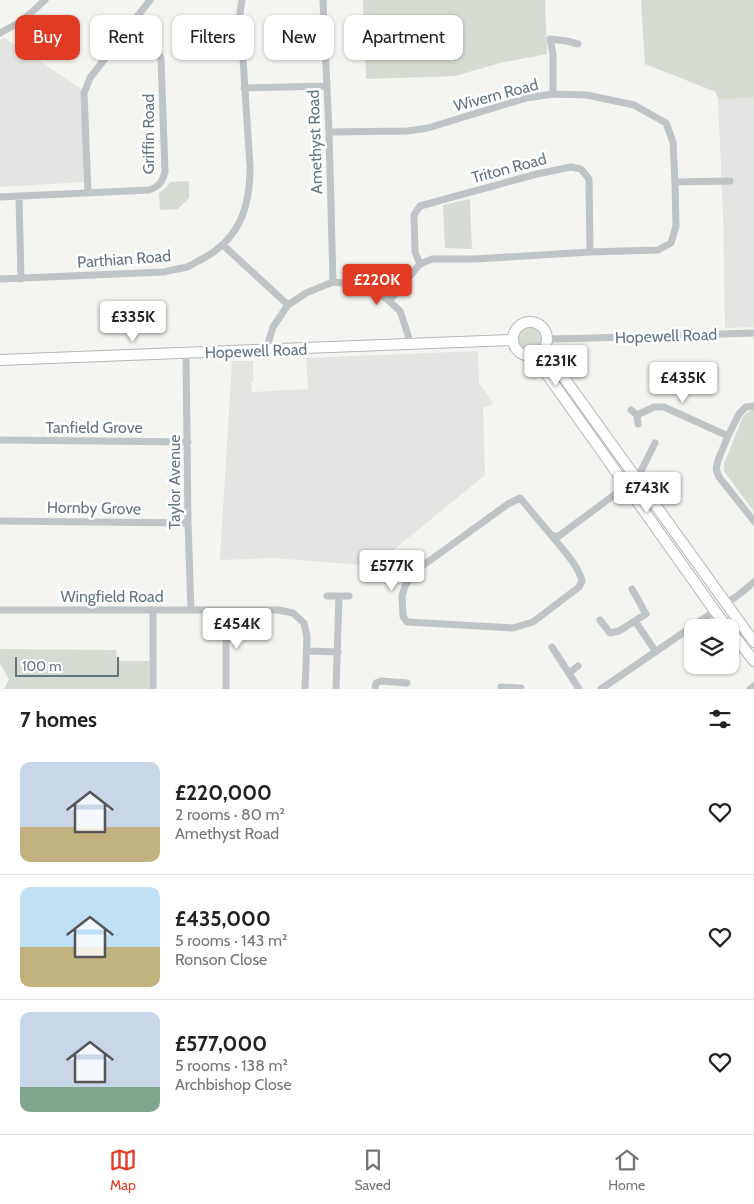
<!DOCTYPE html>
<html lang="en">
<head>
<meta charset="utf-8">
<style>
	:root { --surface:#fff; --page:#f2f2f2; --text:#222; --muted:#767676; --line:#e0e0e0; --accent:#e13b23 }
	body { margin:0; font-family:Cabin,sans-serif; background:var(--page); color:var(--text); height:100vh; display:flex; flex-direction:column; font-size:19px; white-space:nowrap }
	* { box-sizing:border-box; margin:0 }
	p { font-size:16px; color:var(--muted) }
	.icon { flex:none; width:28px; height:28px; fill:none; stroke:currentColor; stroke-width:2; stroke-linecap:round; stroke-linejoin:round }
	.map { position:relative; height:689px; overflow:hidden }
	.details { display:flex; flex-direction:column; background:var(--surface); flex:1 }
	.details>* { flex:none }
	.top-card { position:absolute; left:15px; top:15px; width:500px; height:45px; display:flex; gap:10px }
	.tools { position:absolute; left:684px; top:619px; display:grid; gap:10px }
	.tools a { display:grid; place-items:center; width:55px; height:55px; border-radius:10px; background:var(--surface); box-shadow:0 1px 4px #0004; font-size:25px }
	.scale { position:absolute; left:15px; bottom:12px; width:104px; box-sizing:border-box; padding-left:5px; border:2px solid #637781; border-top:0; font-size:14px; line-height:18px; white-space:nowrap; color:#637781; -webkit-text-stroke:4px #fff; paint-order:stroke }
	.price { position:absolute; translate:-50% -42px; padding:0 11px; border-radius:5px; background:#fff; color:#222; font-size:16px; line-height:32px; filter:drop-shadow(0 1px 2px #0008) }
	.price::after { content:''; position:absolute; left:50%; top:30px; width:15px; height:11px; margin-left:-8px; background:inherit; clip-path:polygon(0 0,100% 0,50% 100%) }
	.price.current { background:var(--accent); color:#fff }
	ul { padding:0; list-style:none }
	li { display:flex; align-items:center; gap:15px; height:125px; padding:0 20px }
	li+li { border-top:1px solid var(--line) }
	li span { display:grid; place-items:center; flex:none; width:140px; height:100px; border-radius:10px; color:#555 }
	li>.icon { margin-inline-start:auto }
	span .icon { width:60px; height:60px; fill:#fffc; stroke-width:1 }
	li b { font-size:21px }
	h2 { display:flex; justify-content:space-between; align-items:center; height:60px; padding:0 20px; font-size:21px }
	.chip { padding:0 18px; border-radius:10px; background:var(--surface); box-shadow:0 1px 4px #0004; font-size:18px; line-height:45px }
	.chip.current { background:var(--accent); color:#fff }
	.tab-bar { display:flex; justify-content:space-around; align-items:center; height:70px; border-top:1px solid var(--line); background:var(--surface); font-size:14px; color:var(--muted) }
	.tab-bar a { display:grid; justify-items:center; gap:2px }
	.tab-bar .current { color:var(--accent) }
	.map>svg:first-child { display:block }
	.built { fill:#e4e5e3 }
	.green { fill:#d6dbd1 }
	.lines { fill:none; stroke-linecap:round; stroke-linejoin:round }
	.secondary-casing { stroke:#b1b8bb; stroke-width:12 }
	.street { stroke:#bfc4c6; stroke-width:7 }
	.secondary { stroke:#fff; stroke-width:10 }
	.labels { text-anchor:middle; dominant-baseline:central; stroke-width:5; stroke-linejoin:round; paint-order:stroke }
	.street-label { font-size:16px; fill:#637781; stroke:#fff }
</style>
</head>
<body>
<div class="map">
<svg width="754" height="689" viewBox="0 0 754 689">
	<rect width="100%" height="100%" fill="#f4f4f0"/>
	<path class="built" d="M5,38L84,91V182L0,187V40Z
		M754,98V327L725,328L723,214L718,99Z
		M478,351L479,383L494,404L483,408L485,475L374,566L273,558L220,560L232,361H253V382H251L252,392L308,389L306,358Z"/>
	<path class="green" d="M363,0H545L547,54L500,63L455,76L366,79Z
		M641,0H754V98L718,99L716,92L645,64Z
		M189,181V198L178,209L160,210L159,193L166,188L170,182Z
		M470,199L472,249L445,248L443,205Z
		M517 339a13 13 0 1 1 26 0a13 13 0 1 1-26 0Z
		M752,409H754V512L724,471V464L743,416Z
		M0,649L116,650L117,661H149V689H4L9,679L0,664Z"/>
	<g class="lines">
		<g class="secondary-casing">
			<path id="secondary" d="M513 339a17 17 0 1 1 34 0a17 17 0 1 1-34 0Z
				M544,350L754,642
				M534,356L715,611L728,628
				M0,360L513,340
				M730,630L754,661"/>
		</g>
		<path class="street" d="M323,0L329,132L333,282
			M0,33L22,21L45,0
			M244,88L327,86
			M553,94V54L550,39L567,41L578,44
			M329,132L407,131L428,128L526,98L553,94L587,95L634,105L666,123L673,142L675,182L676,226L671,243L658,250L590,252L475,259H432L420,264L389,301
			M675,182L730,181
			M88,193L84,93L90,78L150,0
			M19,196L21,279
			M0,197L149,190C159,187 162,182 165,172L161,59L156,43L130,25
			M223,245L288,305
			M420,264L415,252L414,215L420,206L537,174L571,167L581,169L589,179L590,252
			M0,279L164,272C171,270 179,269 187,267C192,265 198,261 204,258C240,238 250,207 250,167L240,12L242,0
			M547,339L594,338L754,333
			M266,350L273,327L288,305L306,293L333,282L360,285L376,291L389,301L400,311L408,335L410,345
			M186,354L188,523L191,610
			M754,406L746,407L739,414L728,436L718,460L716,469L719,477L754,521
			M631,410L637,415L638,424
			M637,415L654,407H664L728,436
			M0,440L188,442
			M637,479L655,443
			M0,521L188,523
			M552,536C563,550 578,565 582,581L579,587L533,622L513,628L407,622L403,616L402,596L405,586L414,572L508,504L520,498L552,536H559L614,495L627,487
			M327,596H349
			M727,603L741,593L754,582
			M0,610H278L293,613L304,623L307,637L305,689
			M600,620L610,633L619,631L646,614L632,589
			M635,621L656,652
			M552,647L579,689
			M307,651L338,652
			M569,673L578,666
			M501,687L521,688
			M153,689V610
			M226,689V610
			M336,689L339,596
			M375,689L376,683L382,681L407,683
			M601,689L715,611
			M750,689L754,686"/>
		<use href="#secondary" class="secondary"/>
	</g>
	<g class="labels">
		<g class="street-label">
			<text transform="translate(496 95) rotate(-15)">Wivern Road</text>
			<text transform="translate(148 134) rotate(-90)">Griffin Road</text>
			<text transform="translate(315 142) rotate(-92)">Amethyst Road</text>
			<text transform="translate(509 168) rotate(-15)">Triton Road</text>
			<text transform="translate(124 259) rotate(-4)">Parthian Road</text>
			<text transform="translate(666 336) rotate(-2)">Hopewell Road</text>
			<text transform="translate(256 351) rotate(-2)">Hopewell Road</text>
			<text x="94" y="427">Tanfield Grove</text>
			<text transform="translate(174 482) rotate(-90)">Taylor Avenue</text>
			<text transform="translate(94 508) rotate(1)">Hornby Grove</text>
			<text x="112" y="596">Wingfield Road</text>
		</g>
	</g>
</svg>
<div class="tools">
<a><svg class="icon" aria-label="layers" viewBox="0 0 24 24"><path d="M12 4l9 5-9 5-9-5zM3 14l9 5 9-5"/></svg></a>
</div>
<div class="scale">100 m</div>
<b class="price current" style="left:377px;top:306px">£220K</b>
<b class="price" style="left:133px;top:343px">£335K</b>
<b class="price" style="left:556px;top:387px">£231K</b>
<b class="price" style="left:683px;top:404px">£435K</b>
<b class="price" style="left:647px;top:514px">£743K</b>
<b class="price" style="left:392px;top:592px">£577K</b>
<b class="price" style="left:237px;top:650px">£454K</b>
<div class="top-card">
<a class="chip current">Buy</a>
<a class="chip">Rent</a>
<a class="chip">Filters</a>
<a class="chip">New</a>
<a class="chip">Apartment</a>
</div>
</div>
<section class="details">
<h2>7 homes<svg class="icon" aria-label="filters" viewBox="0 0 24 24"><path d="M4 7h16M4 17h16"/><circle cx="9" cy="7" r="2"/><circle cx="15" cy="17" r="2"/></svg></h2>
<ul>
<li><span style="background:linear-gradient(#c9d6e8 65%,#c2b280 0)"><svg class="icon" aria-label="home" viewBox="0 0 24 24"><path d="M3 11l9-7 9 7M6 9v11h12V9"/></svg></span><div><b>£220,000</b><p>2 rooms · 80 m²</p><p>Amethyst Road</p></div><svg class="icon" aria-label="heart" viewBox="0 0 24 24"><path d="M12 20l-8-8c-3-5 5-10 8-4 3-6 11-1 8 4z"/></svg></li>
<li><span style="background:linear-gradient(#bfe0f5 60%,#c2b280 0)"><svg class="icon" aria-label="home" viewBox="0 0 24 24"><path d="M3 11l9-7 9 7M6 9v11h12V9"/></svg></span><div><b>£435,000</b><p>5 rooms · 143 m²</p><p>Ronson Close</p></div><svg class="icon" aria-label="heart" viewBox="0 0 24 24"><path d="M12 20l-8-8c-3-5 5-10 8-4 3-6 11-1 8 4z"/></svg></li>
<li><span style="background:linear-gradient(#c9d6e8 75%,#7fa58c 0)"><svg class="icon" aria-label="home" viewBox="0 0 24 24"><path d="M3 11l9-7 9 7M6 9v11h12V9"/></svg></span><div><b>£577,000</b><p>5 rooms · 138 m²</p><p>Archbishop Close</p></div><svg class="icon" aria-label="heart" viewBox="0 0 24 24"><path d="M12 20l-8-8c-3-5 5-10 8-4 3-6 11-1 8 4z"/></svg></li>
</ul>
</section>
<nav class="tab-bar">
<a class="current"><svg class="icon" aria-label="map" viewBox="0 0 24 24"><path d="M3 6l6-2 6 2 6-2v14l-6 2-6-2-6 2zM9 4v14M15 6v14"/></svg>Map</a>
<a><svg class="icon" aria-label="saved" viewBox="0 0 24 24"><path d="M7 4h10v16l-5-4-5 4z"/></svg>Saved</a>
<a><svg class="icon" aria-label="home" viewBox="0 0 24 24"><path d="M3 11l9-7 9 7M6 9v11h12V9"/></svg>Home</a>
</nav>
</body>
</html>
